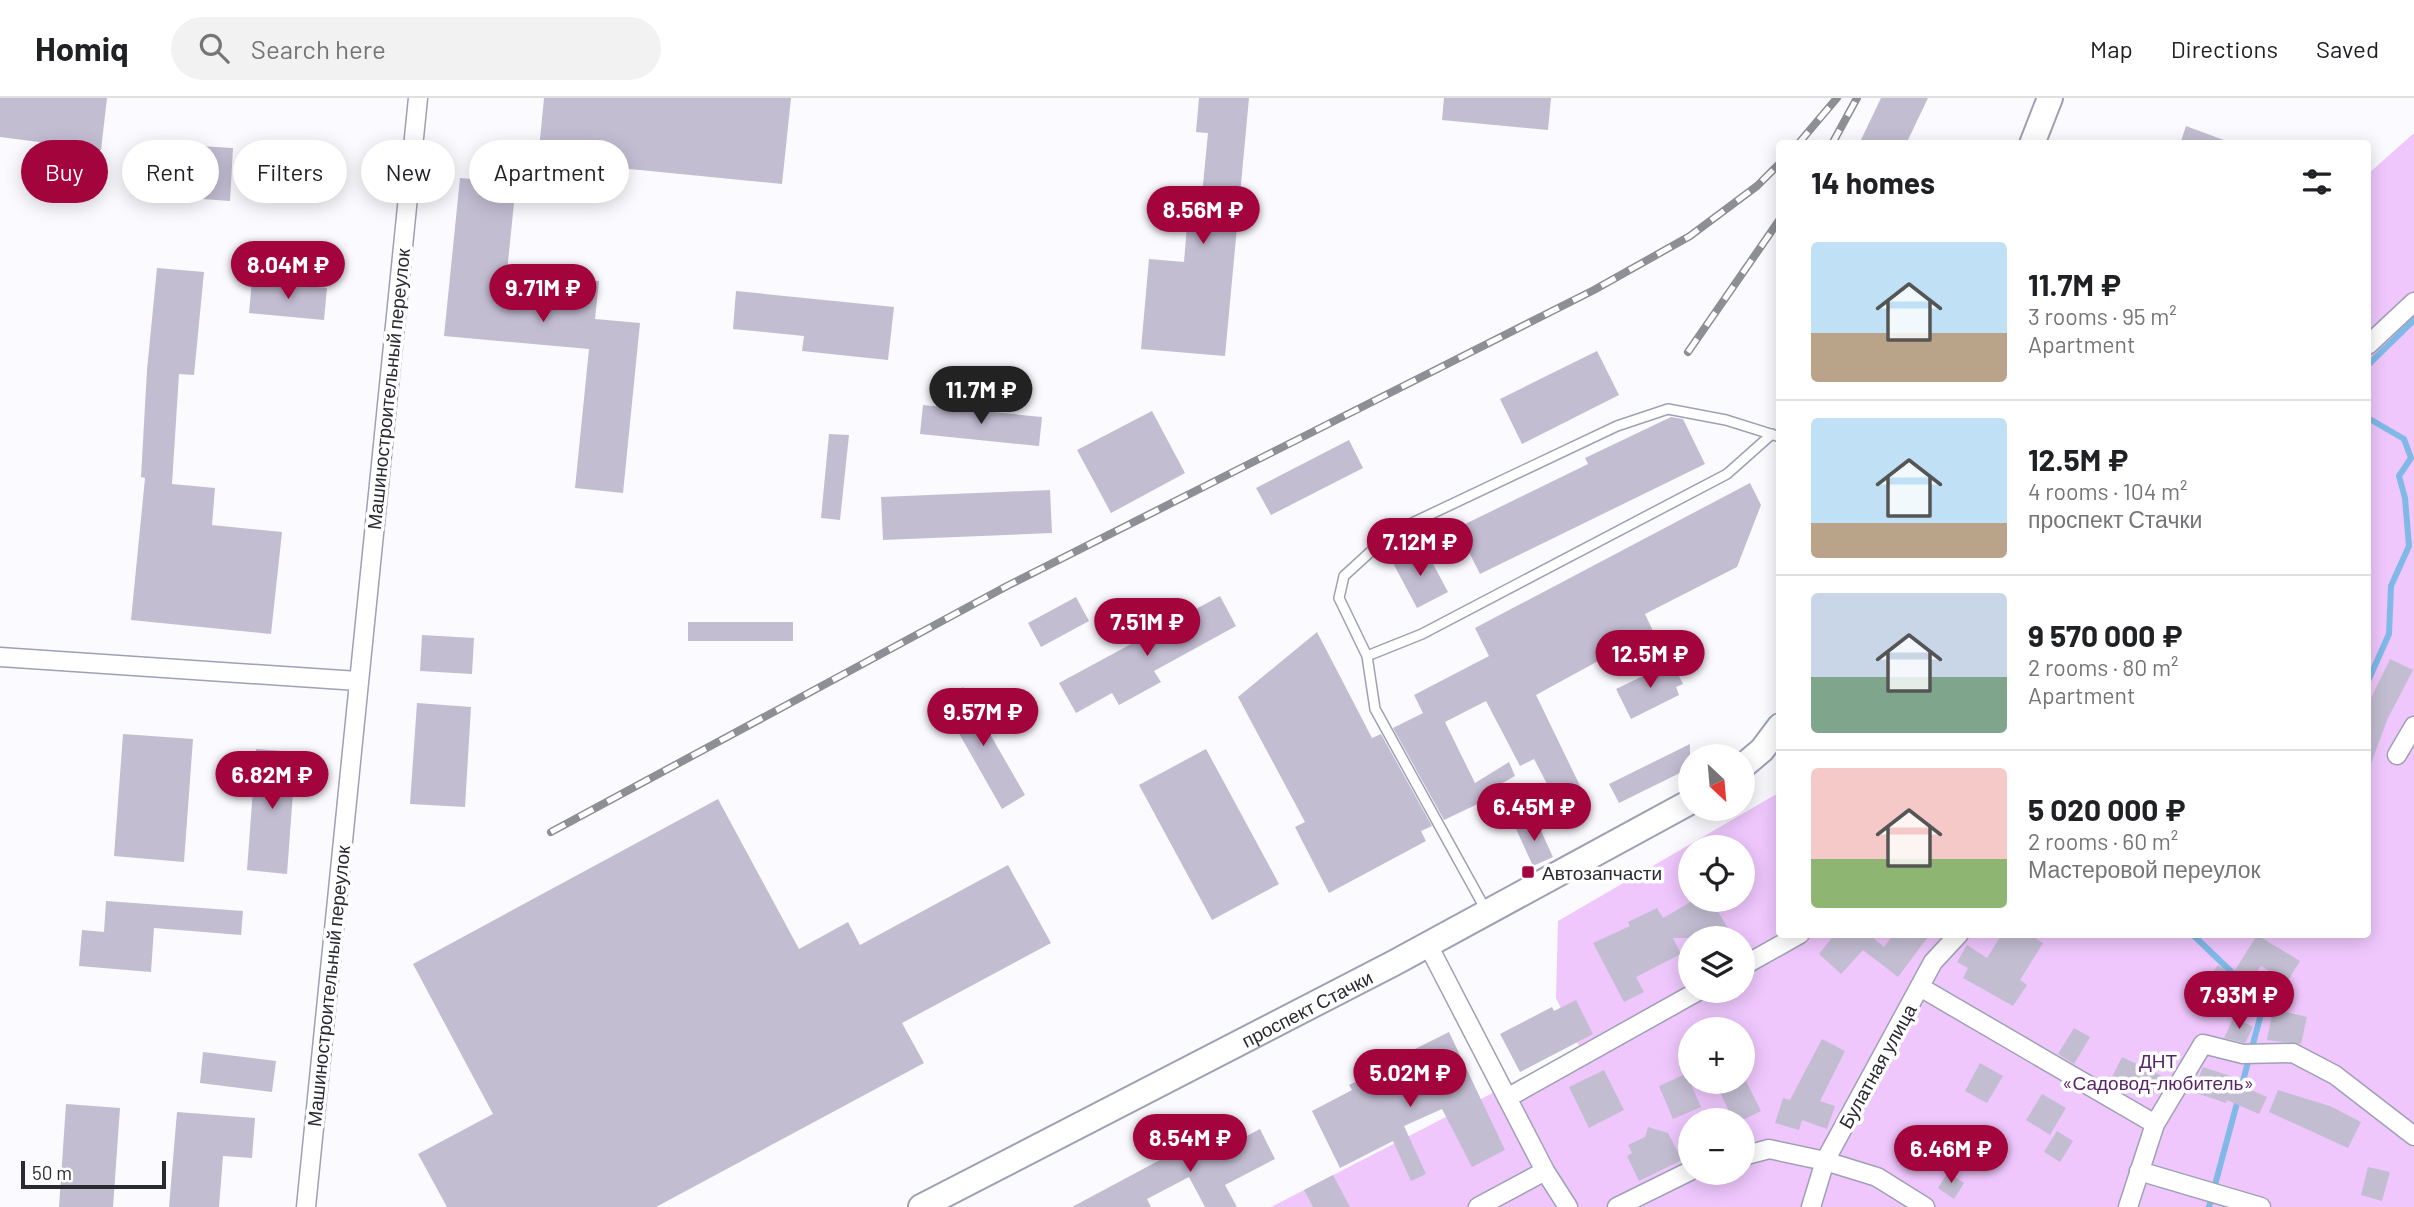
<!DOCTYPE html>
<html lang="en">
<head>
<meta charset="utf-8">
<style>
	:root { --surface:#fff; --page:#f2f2f2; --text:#202124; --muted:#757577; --line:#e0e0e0; --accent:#a2043b }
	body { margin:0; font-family:Barlow,sans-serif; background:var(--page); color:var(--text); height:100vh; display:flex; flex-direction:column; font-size:26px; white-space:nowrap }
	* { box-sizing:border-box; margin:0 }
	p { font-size:23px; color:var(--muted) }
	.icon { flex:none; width:38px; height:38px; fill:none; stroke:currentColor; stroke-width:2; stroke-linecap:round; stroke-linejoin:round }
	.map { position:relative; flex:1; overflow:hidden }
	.drawer { position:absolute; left:1776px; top:42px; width:595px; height:798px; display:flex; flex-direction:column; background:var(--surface); border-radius:7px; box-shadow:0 4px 18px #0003 }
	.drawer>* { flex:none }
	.top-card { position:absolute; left:21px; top:42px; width:665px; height:63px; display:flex; gap:14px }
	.needle { width:46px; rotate:154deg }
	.tools { position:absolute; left:1678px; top:646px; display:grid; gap:14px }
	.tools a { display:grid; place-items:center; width:77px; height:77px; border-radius:50%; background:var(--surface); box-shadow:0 4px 18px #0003; font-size:35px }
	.scale { position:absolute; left:21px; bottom:18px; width:145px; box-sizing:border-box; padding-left:7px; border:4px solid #292a32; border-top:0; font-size:19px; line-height:24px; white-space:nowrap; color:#292a32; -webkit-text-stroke:5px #fff; paint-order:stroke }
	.price { position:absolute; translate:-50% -60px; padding:0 16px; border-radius:24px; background:var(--accent); color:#fff; font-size:23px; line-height:46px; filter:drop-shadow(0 2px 4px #0008) }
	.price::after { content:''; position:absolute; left:50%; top:42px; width:21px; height:16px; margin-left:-10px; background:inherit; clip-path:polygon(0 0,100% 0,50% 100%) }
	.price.current { background:#222; color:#fff }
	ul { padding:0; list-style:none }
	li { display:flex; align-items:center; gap:21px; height:175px; padding:0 35px }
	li+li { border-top:2px solid var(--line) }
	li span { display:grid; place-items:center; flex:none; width:196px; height:140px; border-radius:7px; color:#555 }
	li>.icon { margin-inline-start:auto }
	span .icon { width:84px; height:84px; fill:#fffc; stroke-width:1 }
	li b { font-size:30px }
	h2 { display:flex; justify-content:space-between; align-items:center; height:84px; padding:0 35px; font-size:30px }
	.pill { padding:0 24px; border-radius:32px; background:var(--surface); box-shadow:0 4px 18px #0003; font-size:24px; line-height:63px }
	.pill.current { background:var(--accent); color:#fff }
	header { display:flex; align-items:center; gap:42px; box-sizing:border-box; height:98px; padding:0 35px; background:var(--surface); border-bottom:2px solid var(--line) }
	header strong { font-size:33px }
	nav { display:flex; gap:38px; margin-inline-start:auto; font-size:24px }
	.search { width:490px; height:63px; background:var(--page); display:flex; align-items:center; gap:18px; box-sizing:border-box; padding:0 24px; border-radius:38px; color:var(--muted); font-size:26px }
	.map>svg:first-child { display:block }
	.green { fill:#efc7fd; fill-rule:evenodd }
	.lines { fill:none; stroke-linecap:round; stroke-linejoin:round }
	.stream { stroke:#80b9e7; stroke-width:6 }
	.building { fill:#c3bdd2 }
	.lane-casing { stroke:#9ea0b5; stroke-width:12 }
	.street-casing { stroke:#9ea0b5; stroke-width:21 }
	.secondary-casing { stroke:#9ea0b5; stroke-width:28 }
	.lane { stroke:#fff; stroke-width:9 }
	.street { stroke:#fff; stroke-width:18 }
	.secondary { stroke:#fff; stroke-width:24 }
	.rail-casing { stroke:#8e8f95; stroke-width:8 }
	.rail { stroke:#fff; stroke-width:5; stroke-dasharray:16; stroke-linecap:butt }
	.poi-dot { fill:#a2043b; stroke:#fff; stroke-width:2.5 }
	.labels { text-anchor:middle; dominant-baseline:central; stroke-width:7; stroke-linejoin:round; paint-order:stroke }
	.street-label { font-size:19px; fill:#292a32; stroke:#fff }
	.poi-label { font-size:19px; fill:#292a32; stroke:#fff; text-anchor:start }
	.park-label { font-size:19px; fill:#582668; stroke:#fff }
</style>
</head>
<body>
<header>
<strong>Homiq</strong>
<div class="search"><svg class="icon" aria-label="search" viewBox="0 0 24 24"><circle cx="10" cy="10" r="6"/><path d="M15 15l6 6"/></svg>Search here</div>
<nav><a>Map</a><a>Directions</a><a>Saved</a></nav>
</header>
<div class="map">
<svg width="2414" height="1109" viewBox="0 0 2414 1109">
	<rect width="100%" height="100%" fill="#fafaff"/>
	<path class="green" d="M2414,35V1109H1271L1580,950L1556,900L1558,823L1780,694V836H2368V76ZM1690,749H1743V802H1690ZM1690,840H1743V892H1690ZM1690,931H1743V984H1690ZM1690,1022H1743V1074H1690Z"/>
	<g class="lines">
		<path class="stream" d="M2368,267L2414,222
			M2368,320L2404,341L2411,360L2399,378L2405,400L2409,448L2391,488L2389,536L2368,583
			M2192,836L2264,905L2209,1109"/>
	</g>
	<path class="building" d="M0,0H107L101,52L0,39Z
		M544,0H791L782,86L538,62Z
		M1199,0H1249L1225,258L1141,251L1149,161L1184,164L1187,127L1199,128L1208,35L1196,34Z
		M1444,0H1551L1548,32L1442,22Z
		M1881,0H1928L1906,46H1859Z
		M2186,28L2229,44L2228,46H2180Z
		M165,46L233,50L230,103L161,98Z
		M460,80L516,85L507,174L599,183L595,221L640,225L623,395L575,390L589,251L444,238Z
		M157,170L204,174L194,277L179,276L172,386L215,390L212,427L282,434L271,536L131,522L145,380L141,379L147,272Z
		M252,183L327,190L324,222L249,215Z
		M736,193L894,209L888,262L802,253L804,238L733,231Z
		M1597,253L1619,297L1522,346L1500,301Z
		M923,307L1042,319L1039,348L920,336Z
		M1152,313L1185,375L1111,415L1077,352Z
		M1671,319L1683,321L1705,366L1480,476L1457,430L1588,366L1585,360Z
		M829,336L849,337L840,422L821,420Z
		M1349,342L1363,370L1271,417L1256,390Z
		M1750,385L1761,407L1737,469L1645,516L1653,533L1536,597L1584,696L1559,709L1534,661L1520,668L1486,603L1445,624L1475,685L1509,664L1515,678L1481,697L1484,703L1444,722L1393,630L1423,615L1414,597L1489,558L1475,530Z
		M1050,392L1052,435L883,442L881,399Z
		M1424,449L1448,494L1417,510L1393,465Z
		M1220,498L1236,528L1154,573L1161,584L1119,607L1112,595L1076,615L1059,585Z
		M1076,499L1089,523L1041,549L1028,525Z
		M688,524H793V543H688Z
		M1317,534L1372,640L1381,636L1432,728L1421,733L1426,743L1329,795L1295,729L1305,724L1238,599Z
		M422,537L474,540L472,576L420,573Z
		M2390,561L2413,572L2387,622L2368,674V606Z
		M1672,564L1683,586L1676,589L1679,597L1631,621L1616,591Z
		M963,589L1025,697L1002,711L940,602Z
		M417,605L471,609L465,709L410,706Z
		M123,636L193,641L184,764L114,758Z
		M1690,646V670L1619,705L1609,686Z
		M256,651L296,654L287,776L247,772Z
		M1206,651L1279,786L1212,822L1139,687Z
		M718,701L799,851L848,824L860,847L1008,767L1051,845L902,925L924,965L656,1109H447L418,1056L493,1016L413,866Z
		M1536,722L1553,759L1533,768L1516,731Z
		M1694,802H1711L1729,832L1715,840H1673L1681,856L1636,879L1644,894L1624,904L1593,845L1630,828L1628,824L1657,810L1663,820Z
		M106,803L243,813L241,837L154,830L151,874L79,868L82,832L104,834Z
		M1835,836H1876L1873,840L1884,849L1894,836H1930L1898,879L1863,852L1841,876L1819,856Z
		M2002,836H2029L2043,845L2020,882L2027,887L2013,908L1963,880L1968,870L1957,864L1967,847L1987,860Z
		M2257,837L2300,863L2287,884L2261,868L2226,918L2196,897L2218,867L2232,877Z
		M1576,902L1593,936L1520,974L1500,936L1552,909L1554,913Z
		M2273,911L2307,919L2301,946L2267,942Z
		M2234,919L2253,929L2245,945L2224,940Z
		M2074,930L2090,939L2074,966L2058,956Z
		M1449,934L1505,1052L1472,1069L1442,1011L1404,1028L1426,1076L1411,1083L1393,1043L1340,1070L1312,1013L1352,992L1349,987L1413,956L1411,953Z
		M1822,941L1845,953L1820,1003L1835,1008L1827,1031L1802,1022L1799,1032L1775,1025L1783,1000L1790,1002Z
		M203,954L276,963L272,994L200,985Z
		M2122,959L2162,978L2151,1000L2111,981Z
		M1980,965L2003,978L1987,1005L1965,993Z
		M2203,969L2234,979L2233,984L2267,999L2259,1016L2227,1002L2226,1005L2193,994Z
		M1604,972L1624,1012L1589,1030L1569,989Z
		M1690,974V984L1701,1009L1673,1021L1659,988Z
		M1745,981L1761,1013L1743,1022H1733L1720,994Z
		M2278,992L2330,1008L2361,1024L2348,1050L2269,1014Z
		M2042,996L2066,1010L2050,1037L2026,1022Z
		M66,1006L120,1010L113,1109H59Z
		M177,1014L255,1020L252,1060L223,1058L219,1109H169Z
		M1648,1029L1668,1035L1682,1062L1639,1083L1627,1058L1632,1055L1628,1047L1645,1039Z
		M1260,1031L1275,1061L1225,1087L1237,1109H1205L1189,1079L1147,1101L1151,1109H1072L1201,1040L1210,1057Z
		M2057,1033L2073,1043L2060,1064L2044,1054Z
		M2368,1069L2390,1074L2382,1103L2361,1097Z
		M1948,1074L1964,1085L1954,1101L1938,1090Z
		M1333,1077L1350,1109H1313L1304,1092Z"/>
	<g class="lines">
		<g class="lane-casing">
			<path id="lane" d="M1367,558L1422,536L1727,376L1772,336
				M1487,814L1375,611L1367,558L1339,500L1344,478L1391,435L1617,328L1668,311L1726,322L1780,339"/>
		</g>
		<g class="street-casing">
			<path id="street" d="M2368,247L2414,204
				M0,559L358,583
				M2397,657L2414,628
				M1428,847L1545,1073L1568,1109
				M1743,868L1800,836
				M1920,889L2155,1026
				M1507,1000L1700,892
				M1743,1058L1769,1051L1825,1063L1877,1079L1925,1109
				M2139,1073L2261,1109
				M306,1109L418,0
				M1478,1109L1545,1073
				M1617,1109L1690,1073
				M1811,1109L1825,1063L1933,864L1959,836
				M2128,1109L2155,1026L2203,946L2243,956L2293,955L2335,977L2414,1038"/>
		</g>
		<g class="secondary-casing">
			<g id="secondary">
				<path d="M2032,46L2050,0"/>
				<path d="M1743,668L1762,652L1780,628"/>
				<path id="s1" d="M921,1109L1394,865L1690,704"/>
			</g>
		</g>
		<use href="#lane" class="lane"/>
		<use href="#street" class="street"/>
		<use href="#secondary" class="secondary"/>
		<g class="rail-casing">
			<path id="rail" d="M1798,46L1837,0
				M1832,46L1857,0
				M1688,254L1780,121
				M551,734L1007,488L1594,192L1690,138L1757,88L1780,65"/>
		</g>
		<use href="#rail" class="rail"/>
	</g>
	<rect class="poi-dot" x="1521" y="767" width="14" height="14" rx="3.5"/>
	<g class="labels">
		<g class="street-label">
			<text transform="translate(388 291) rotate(-84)">Машиностроительный переулок</text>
			<text transform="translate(328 888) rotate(-84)">Машиностроительный переулок</text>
			<text stroke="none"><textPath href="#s1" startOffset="434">проспект Стачки</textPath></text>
			<text transform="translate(1877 968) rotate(-61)">Булатная улица</text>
		</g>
		<g class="poi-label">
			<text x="1542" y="774">Автозапчасти</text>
		</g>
		<g class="park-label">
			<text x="2158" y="962">ДНТ<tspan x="2158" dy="22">«Садовод-любитель»</tspan></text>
		</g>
	</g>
</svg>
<div class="tools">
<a><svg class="needle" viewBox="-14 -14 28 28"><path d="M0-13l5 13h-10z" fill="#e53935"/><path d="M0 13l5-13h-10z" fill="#757577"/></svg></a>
<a><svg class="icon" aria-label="locate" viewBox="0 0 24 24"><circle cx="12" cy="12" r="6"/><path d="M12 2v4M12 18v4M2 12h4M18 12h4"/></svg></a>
<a><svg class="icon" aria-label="layers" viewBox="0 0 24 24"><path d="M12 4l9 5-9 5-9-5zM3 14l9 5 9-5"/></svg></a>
<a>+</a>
<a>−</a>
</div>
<div class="scale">50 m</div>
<b class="price" style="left:1203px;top:148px">8.56M ₽</b>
<b class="price" style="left:288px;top:203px">8.04M ₽</b>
<b class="price" style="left:543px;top:226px">9.71M ₽</b>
<b class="price current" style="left:981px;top:328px">11.7M ₽</b>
<b class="price" style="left:1420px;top:480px">7.12M ₽</b>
<b class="price" style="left:1147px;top:560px">7.51M ₽</b>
<b class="price" style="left:1650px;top:592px">12.5M ₽</b>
<b class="price" style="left:983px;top:650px">9.57M ₽</b>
<b class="price" style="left:272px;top:713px">6.82M ₽</b>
<b class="price" style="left:1534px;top:745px">6.45M ₽</b>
<b class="price" style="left:2239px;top:933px">7.93M ₽</b>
<b class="price" style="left:1410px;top:1011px">5.02M ₽</b>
<b class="price" style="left:1190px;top:1076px">8.54M ₽</b>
<b class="price" style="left:1951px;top:1087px">6.46M ₽</b>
<div class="top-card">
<a class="pill current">Buy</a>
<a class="pill">Rent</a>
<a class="pill">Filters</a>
<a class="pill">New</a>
<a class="pill">Apartment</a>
</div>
<section class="drawer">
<h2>14 homes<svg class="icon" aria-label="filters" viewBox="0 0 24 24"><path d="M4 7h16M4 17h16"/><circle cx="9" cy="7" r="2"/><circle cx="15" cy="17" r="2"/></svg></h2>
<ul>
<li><span style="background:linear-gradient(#bfe0f5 65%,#b9a48a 0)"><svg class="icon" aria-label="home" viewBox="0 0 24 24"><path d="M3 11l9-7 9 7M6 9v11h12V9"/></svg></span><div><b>11.7M ₽</b><p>3 rooms · 95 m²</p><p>Apartment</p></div></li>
<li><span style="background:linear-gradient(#bfe0f5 75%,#b9a48a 0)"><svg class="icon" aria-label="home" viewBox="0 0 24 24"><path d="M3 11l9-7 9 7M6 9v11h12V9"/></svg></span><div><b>12.5M ₽</b><p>4 rooms · 104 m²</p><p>проспект Стачки</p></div></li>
<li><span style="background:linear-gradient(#c9d6e8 60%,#7fa58c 0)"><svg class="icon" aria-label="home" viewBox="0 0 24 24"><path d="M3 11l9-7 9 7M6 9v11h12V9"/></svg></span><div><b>9 570 000 ₽</b><p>2 rooms · 80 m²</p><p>Apartment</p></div></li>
<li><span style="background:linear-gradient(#f6c9c9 65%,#8fb573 0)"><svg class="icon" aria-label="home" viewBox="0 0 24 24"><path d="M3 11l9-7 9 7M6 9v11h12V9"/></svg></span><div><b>5 020 000 ₽</b><p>2 rooms · 60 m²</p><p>Мастеровой переулок</p></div></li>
</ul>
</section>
</div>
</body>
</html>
